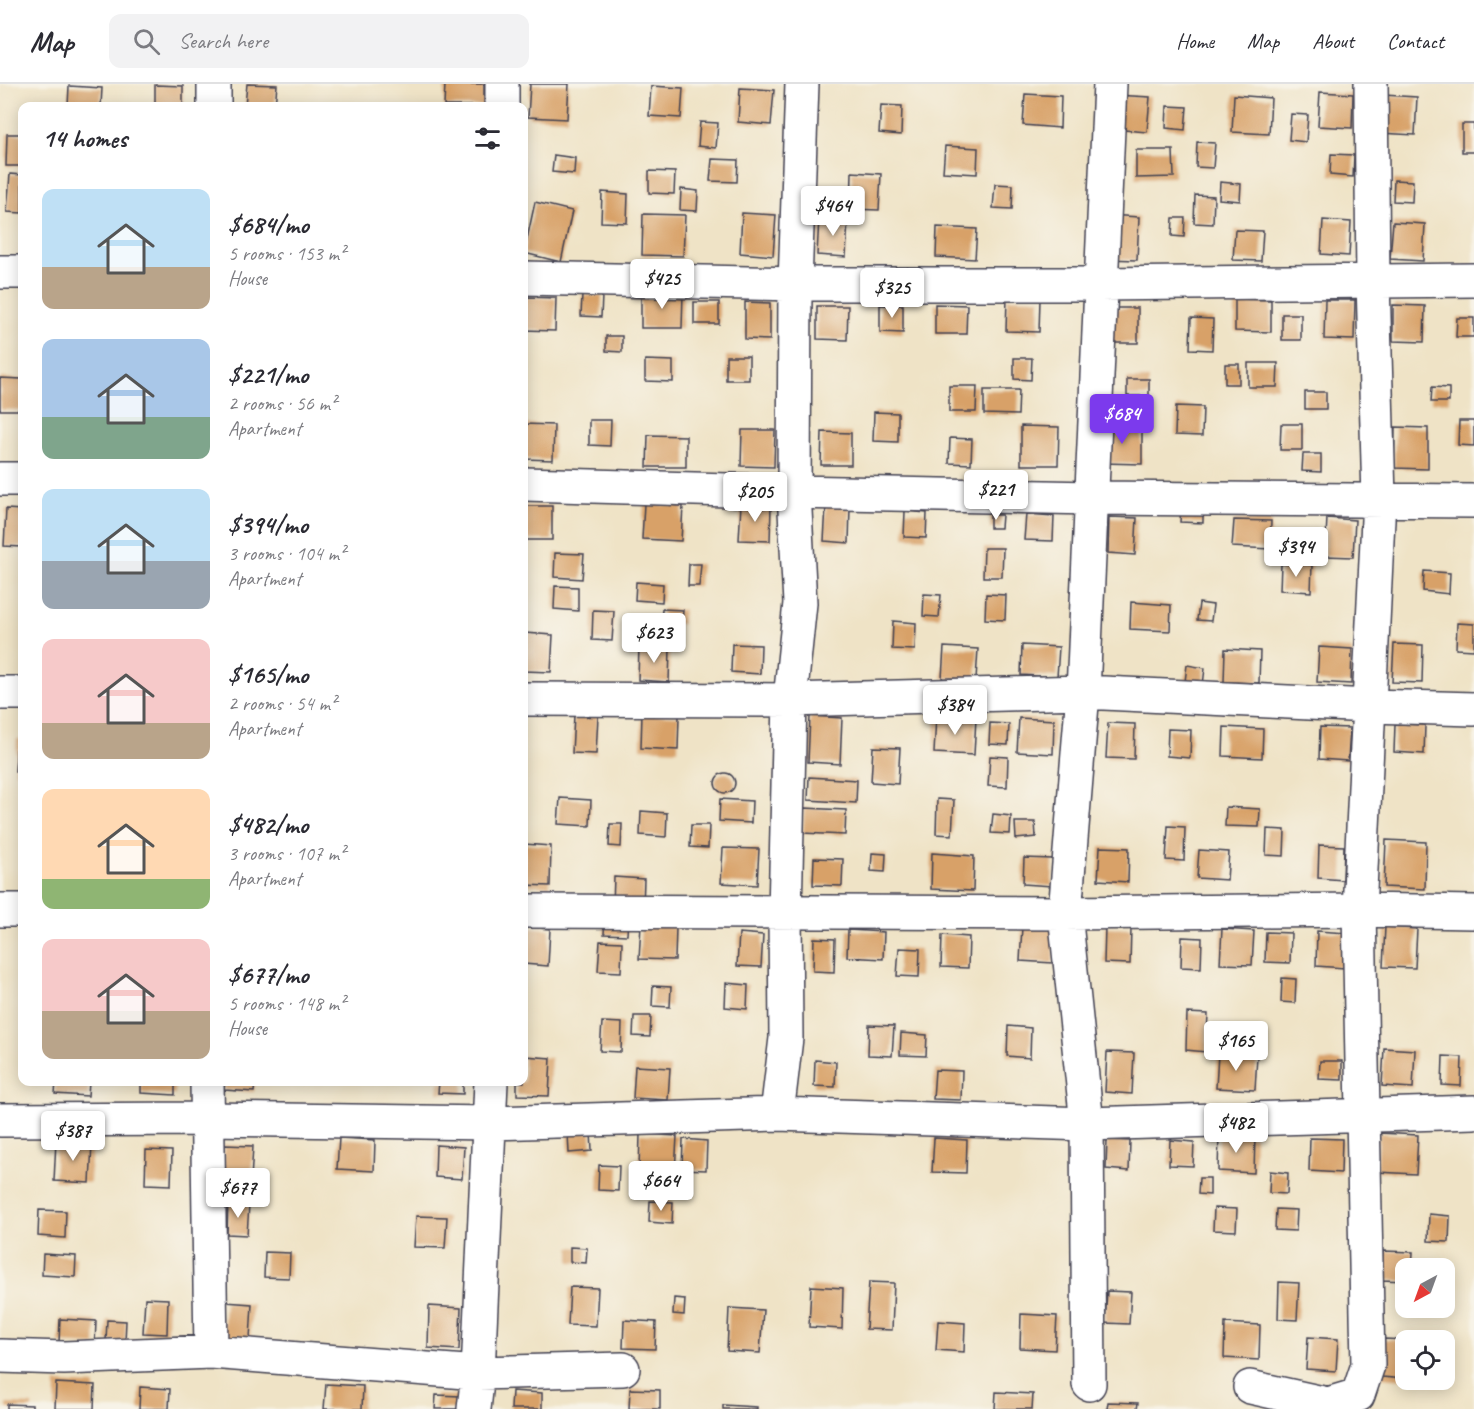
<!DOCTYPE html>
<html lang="en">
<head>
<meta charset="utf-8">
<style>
	:root { --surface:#fff; --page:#f2f2f3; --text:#2b2b33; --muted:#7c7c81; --line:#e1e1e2; --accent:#7c3aed }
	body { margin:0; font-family:Caveat,sans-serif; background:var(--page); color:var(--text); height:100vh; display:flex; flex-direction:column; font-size:22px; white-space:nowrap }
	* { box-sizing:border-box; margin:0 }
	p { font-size:20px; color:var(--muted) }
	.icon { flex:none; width:33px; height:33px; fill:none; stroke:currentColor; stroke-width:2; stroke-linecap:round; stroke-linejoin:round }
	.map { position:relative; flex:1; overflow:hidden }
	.panel { position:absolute; left:18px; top:18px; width:510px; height:984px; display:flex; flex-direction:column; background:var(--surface); border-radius:12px; box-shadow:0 3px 15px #0003 }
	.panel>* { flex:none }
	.needle { width:39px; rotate:221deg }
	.tools { position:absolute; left:1395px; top:1174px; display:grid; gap:12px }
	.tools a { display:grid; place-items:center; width:60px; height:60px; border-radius:12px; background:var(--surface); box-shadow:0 3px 15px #0003; font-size:30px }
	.price { position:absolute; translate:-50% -51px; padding:0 14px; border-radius:6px; background:#fff; color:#222; font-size:20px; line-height:39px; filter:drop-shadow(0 2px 3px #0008) }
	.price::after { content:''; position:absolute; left:50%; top:36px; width:18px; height:14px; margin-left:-9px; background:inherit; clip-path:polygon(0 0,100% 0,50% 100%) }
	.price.selected { background:var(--accent); color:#fff }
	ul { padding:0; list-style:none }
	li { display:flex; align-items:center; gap:18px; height:150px; padding:0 24px }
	li span { display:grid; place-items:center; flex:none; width:168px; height:120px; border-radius:12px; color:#555 }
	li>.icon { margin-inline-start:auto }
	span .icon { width:72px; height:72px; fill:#fffc; stroke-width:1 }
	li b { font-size:26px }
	h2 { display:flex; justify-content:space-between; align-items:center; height:72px; padding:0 24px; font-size:26px }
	header { display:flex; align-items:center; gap:36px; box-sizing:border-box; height:84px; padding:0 30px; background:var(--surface); border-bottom:2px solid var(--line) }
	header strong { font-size:28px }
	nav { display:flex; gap:33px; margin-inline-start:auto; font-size:21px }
	.search { width:420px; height:54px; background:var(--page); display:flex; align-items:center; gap:15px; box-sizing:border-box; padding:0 21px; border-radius:12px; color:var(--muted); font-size:22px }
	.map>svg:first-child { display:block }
	.building { fill:#d8a167 }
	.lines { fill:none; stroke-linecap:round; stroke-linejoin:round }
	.minor-casing { stroke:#413f50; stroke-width:36 }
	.minor { stroke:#fff; stroke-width:33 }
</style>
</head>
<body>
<header>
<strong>Map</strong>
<div class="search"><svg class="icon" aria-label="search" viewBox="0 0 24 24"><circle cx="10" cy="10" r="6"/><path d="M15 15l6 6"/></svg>Search here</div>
<nav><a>Home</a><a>Map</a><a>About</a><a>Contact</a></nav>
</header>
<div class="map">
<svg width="1474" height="1325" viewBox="0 0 1474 1325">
	<rect width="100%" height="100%" fill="#f7f3e8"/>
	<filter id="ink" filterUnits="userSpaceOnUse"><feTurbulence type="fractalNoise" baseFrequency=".0167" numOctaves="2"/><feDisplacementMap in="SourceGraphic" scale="12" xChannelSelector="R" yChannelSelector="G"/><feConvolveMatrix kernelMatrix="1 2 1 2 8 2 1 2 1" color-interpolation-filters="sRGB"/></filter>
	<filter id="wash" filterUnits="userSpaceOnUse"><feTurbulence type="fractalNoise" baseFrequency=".008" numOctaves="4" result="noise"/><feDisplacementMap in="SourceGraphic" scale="24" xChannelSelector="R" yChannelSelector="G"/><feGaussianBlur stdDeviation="1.35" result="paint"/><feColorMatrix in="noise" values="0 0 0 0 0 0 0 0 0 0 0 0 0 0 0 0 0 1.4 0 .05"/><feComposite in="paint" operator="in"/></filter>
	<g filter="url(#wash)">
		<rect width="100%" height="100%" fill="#efe3c6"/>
		<g id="blocks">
			<path class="building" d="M247,0L277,1L275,22H245Z
				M445,0H484V22H444Z
				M530,0H569L567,35L528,33Z
				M155,1L183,2V22H155Z
				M69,2L102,4L101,22H68Z
				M651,2L683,4L681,34L649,32Z
				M740,4L774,6L771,41L738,38Z
				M1320,8L1353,10L1352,44L1318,42Z
				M1025,10L1061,12L1060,44L1023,41Z
				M1115,11L1150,13L1147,48L1113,45Z
				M1234,11L1271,14L1269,50L1232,48Z
				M1383,11L1417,13L1415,51L1380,49Z
				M881,21L902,22L901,51L879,49Z
				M1167,22L1187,23L1185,46L1166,44Z
				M1291,30L1308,31L1306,58L1289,56Z
				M700,38L718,39L716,64L698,62Z
				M1462,40H1474V68H1462Z
				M7,50H22V82H6Z
				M1197,58L1215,59L1213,84L1196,83Z
				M945,62L978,64L977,90L943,88Z
				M1136,66H1173L1174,93L1136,94Z
				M1331,70L1354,71L1353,93L1330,91Z
				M554,71L575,74L574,90L552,88Z
				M712,75L738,76L737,98L710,97Z
				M649,87L675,88L674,110L649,109Z
				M852,88L881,90L879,126L851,125Z
				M10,90L22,91V129L7,128Z
				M1394,96L1413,97L1412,118L1393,117Z
				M1220,98L1241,100L1240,117L1219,115Z
				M995,100L1013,101L1012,125L993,124Z
				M681,105L698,107L697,127L680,126Z
				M602,108L628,110L627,139L601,138Z
				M1195,111L1214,112L1213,140L1194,139Z
				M535,118L572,127L561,178L524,169Z
				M742,129L776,131L773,172L740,169Z
				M643,130L685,131L683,172L642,171Z
				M1108,131L1139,133L1137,176L1106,175Z
				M819,134L848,135L846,173L817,171Z
				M1173,134H1185L1184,153L1172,152Z
				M1323,136L1351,138L1349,172L1321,170Z
				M1393,138L1425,140L1423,177L1390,175Z
				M937,143L977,145L975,175L936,173Z
				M1235,146L1263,147L1261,177L1233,176Z
				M641,208L683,209L682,244H641Z
				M582,211L602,212L601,233L581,232Z
				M524,213L556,214L555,247L524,246Z
				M1007,214L1040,215L1039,248L1006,247Z
				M1235,215L1271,216V248L1235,247Z
				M1325,216H1355L1354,256L1324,255Z
				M694,218H719V240H694Z
				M745,218L770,219V256L745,255Z
				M935,220L967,221L966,250H935Z
				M880,221H903V249L880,248Z
				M1393,221L1425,222L1424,258L1393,257Z
				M817,222H848L847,256L817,255Z
				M1110,224H1138V259H1110Z
				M1282,230H1301V256H1282Z
				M1191,234L1213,235L1212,266L1190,265Z
				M1457,234H1474V253H1456Z
				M606,252H622V268L606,267Z
				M726,272H749V296H726Z
				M1014,274H1032L1031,296L1014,295Z
				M645,276L673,277V298L645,297Z
				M1248,279H1278L1277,303H1248Z
				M1225,280H1239V300H1225Z
				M0,294L22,295V326H0Z
				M1127,295H1149V312H1127Z
				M949,302H977L976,328H949Z
				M1432,303L1449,304V318H1431Z
				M984,306H1019L1018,331L984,330Z
				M1305,308H1326V325H1305Z
				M1176,322L1203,323L1202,352L1175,351Z
				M874,328L898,329V358L873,357Z
				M589,336H611L610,362L589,361Z
				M1459,337H1474V362L1458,361Z
				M524,340L554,341L553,376L524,375Z
				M1281,340H1302V366H1280Z
				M1103,341L1142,342V380L1102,379Z
				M1021,342L1059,343L1058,381H1021Z
				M1395,343L1428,344V385L1394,384Z
				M742,346H775L774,383L741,382Z
				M822,348L851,349V381H821Z
				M648,351L686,352V383H647Z
				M950,354L972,355L971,380L949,379Z
				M1303,370H1321V388L1302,387Z
				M644,420L683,422L681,457L642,455Z
				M741,420L771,422L770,457L739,456Z
				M524,422H552V456H524Z
				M826,422L850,423L849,459L824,457Z
				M1181,423L1203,424V439L1180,438Z
				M6,425L22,426V463L4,462Z
				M905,427L927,429L926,454L904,453Z
				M1026,430L1054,432L1053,457L1024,456Z
				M990,431H1002L1001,444H990Z
				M1109,433L1137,434L1135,471L1108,469Z
				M1327,434L1355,436L1353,473L1325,472Z
				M1234,436L1271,437L1270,465L1232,463Z
				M984,464H1003L1002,493H983Z
				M555,469L584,470L582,495L554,493Z
				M689,480H701L699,502H688Z
				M1281,480L1312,481L1311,508L1280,506Z
				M1424,487L1450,489L1449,510L1423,507Z
				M636,498L663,500L662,518L635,516Z
				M555,502L578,503V527L554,525Z
				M924,510L941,511L939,533L923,532Z
				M986,510L1006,511L1005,536L985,535Z
				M1131,518L1171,521L1170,547L1130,545Z
				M1199,519L1213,521L1211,537L1197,536Z
				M662,525L683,526L682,540H661Z
				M593,526L614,527L612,557L592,556Z
				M893,537L916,539L915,566L892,565Z
				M1457,539L1474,540V566L1456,565Z
				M524,549L553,551L551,588L524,587Z
				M732,560L761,561L760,590L731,588Z
				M1394,560L1423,561L1422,599L1392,598Z
				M1022,561L1059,563L1057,593L1021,591Z
				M639,562L670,564L669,598L638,596Z
				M944,563L978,565L976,595L942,594Z
				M1319,563L1352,565L1351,600L1317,598Z
				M1225,565L1260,567L1259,599L1224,598Z
				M1187,581L1205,584L1203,601L1185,598Z
				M642,630L679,632L678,666L641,664Z
				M574,631L598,632L596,670L572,669Z
				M810,632L842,634L840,680L808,678Z
				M936,632L976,634L974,671L934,669Z
				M1019,634L1054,636L1053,670L1017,668Z
				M990,639L1009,640L1008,661L989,660Z
				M1108,639L1135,640L1134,675L1106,674Z
				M1395,640L1425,641L1424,670L1394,668Z
				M1224,643L1263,645L1262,674L1223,672Z
				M1320,643L1350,644L1348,677L1319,675Z
				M1168,645L1191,646L1190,674L1167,672Z
				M17,655H22V688H15Z
				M873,663L900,664L898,700L871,698Z
				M990,672L1008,673L1007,703L988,702Z
				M715 699a10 10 0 1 1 20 0a10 10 0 1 1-20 0Z
				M809,693L857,696L856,719L808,716Z
				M560,714L591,716L590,742L558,740Z
				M720,715L752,717L751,739L719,737Z
				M937,715L954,716L952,751L936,750Z
				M1226,723L1260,725L1259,743L1225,742Z
				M804,724L846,726L845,751L803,749Z
				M641,727L667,729L666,753L640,751Z
				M993,730L1011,732L1010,750L991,749Z
				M1015,738H1035L1036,753L1016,755Z
				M610,740H622L621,763L609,762Z
				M691,741H709L708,764L690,763Z
				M1168,742L1185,743L1184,777L1166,776Z
				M1267,745L1285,746L1284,772L1266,771Z
				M1386,756L1426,758L1425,805L1384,803Z
				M524,760L551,762L550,802L524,801Z
				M1319,761L1344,762L1343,796L1318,794Z
				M1100,763L1129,764L1128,798L1098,796Z
				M723,764L759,765L757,801L721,799Z
				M1199,766L1229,768L1227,796L1197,794Z
				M872,769L886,770L885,788L871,787Z
				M932,769L974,772L973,807L931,805Z
				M814,774L843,775L842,802L813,801Z
				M1024,774L1053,775L1052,802L1023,800Z
				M614,793L644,795L643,824L613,822Z
				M605,833L628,834L627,851L604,850Z
				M641,841L676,843L675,876L639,875Z
				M524,843L550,845L548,882L524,880Z
				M1022,843L1055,845L1053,879L1020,877Z
				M1105,843L1131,844L1130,880L1104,879Z
				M1385,843L1417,845L1415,884L1383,883Z
				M1222,845L1254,847L1252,881L1220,880Z
				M848,846L884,848L883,875L847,873Z
				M1317,847L1347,849L1345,884L1316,882Z
				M1266,848L1291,849L1290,879L1265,878Z
				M739,849L763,851L761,883L737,882Z
				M942,851L969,853L968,884L941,883Z
				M1182,853L1202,854L1201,884L1181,883Z
				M814,854L835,855L834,888L813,887Z
				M600,857L622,858L621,888L598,887Z
				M899,864L920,865L919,893L897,892Z
				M1282,894L1296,895L1295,919L1281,918Z
				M726,899L748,901L747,925L725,923Z
				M653,902L671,903L670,923L652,922Z
				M1187,929L1208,930L1206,968L1186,966Z
				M634,932H651L650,953L633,952Z
				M602,938L622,939L621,968L600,967Z
				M869,941L894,942L892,972L868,971Z
				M1008,942L1031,944L1030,974L1007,972Z
				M901,949L927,951L926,972L900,971Z
				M1384,964L1415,966L1413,1004L1382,1002Z
				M1107,968L1134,969L1132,1010L1105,1008Z
				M1218,970L1257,972L1255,1006L1216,1004Z
				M524,972L551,974L549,1012L517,1011V998H524Z
				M1443,972L1462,973L1461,1002L1442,1001Z
				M815,976L836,978L835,1003L814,1002Z
				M1320,977H1342V996L1319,995Z
				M635,982L670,984L668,1016L633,1014Z
				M935,986L962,987L961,1016L933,1015Z
				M56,998H89L88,1012L55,1010Z
				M141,998H175V1011L141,1009Z
				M225,998H255L254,1008L224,1006Z
				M439,998H463V1010L438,1009Z
				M591,1048L592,1067L569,1069L568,1049Z
				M1379,1049L1418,1051L1416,1090L1377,1088Z
				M640,1050L677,1052L675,1088L639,1086Z
				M1219,1050L1255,1052L1254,1089L1218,1087Z
				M339,1054L375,1056L374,1087L337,1085Z
				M934,1054L967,1056L966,1089L932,1088Z
				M1310,1054L1342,1055L1341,1089L1309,1087Z
				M683,1055L707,1057L706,1086L682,1085Z
				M1107,1056L1130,1057L1129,1087L1106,1085Z
				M1170,1056L1194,1058L1193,1082L1169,1081Z
				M56,1057L92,1059L90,1099L54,1097Z
				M224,1061L253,1062L251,1096L223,1094Z
				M436,1061L464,1063L462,1095L435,1093Z
				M146,1066L172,1067L171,1101L145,1100Z
				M599,1081L619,1082L618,1107L598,1106Z
				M1270,1087L1288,1089L1287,1110L1269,1109Z
				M1199,1094H1210V1111L1198,1110Z
				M650,1117L673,1118L672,1140L649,1138Z
				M228,1120L249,1121L247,1151L227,1150Z
				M1214,1124L1237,1125L1236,1147L1213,1146Z
				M1276,1125L1297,1126L1296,1147L1275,1146Z
				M39,1126L66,1127L65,1154L38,1152Z
				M1429,1130L1450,1132L1449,1158L1428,1157Z
				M416,1132L447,1133L445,1164L414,1163Z
				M570,1163L587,1164L586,1179L570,1178Z
				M1383,1167L1413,1168L1412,1185H1406V1197L1381,1196Z
				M265,1168L290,1169L289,1194L264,1193Z
				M43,1170L76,1172L75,1193L42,1191Z
				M869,1198L894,1199L892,1246L866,1245Z
				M1279,1198L1299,1199L1297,1236L1278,1235Z
				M811,1202L843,1204L842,1245L809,1243Z
				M570,1203L598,1204L596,1242L568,1241Z
				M1107,1207L1131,1208L1129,1240L1105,1239Z
				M145,1214L168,1215L167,1250L143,1249Z
				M674,1214L685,1215L684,1231L673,1230Z
				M225,1218L252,1220L250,1255L223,1253Z
				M429,1222L461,1224L459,1266L428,1264Z
				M729,1224L763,1226L760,1269L727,1267Z
				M1021,1230L1057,1232L1055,1266L1020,1264Z
				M60,1235L96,1237L95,1261L59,1259Z
				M107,1236L126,1237L125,1258L106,1257Z
				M624,1236L656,1238L655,1265L623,1264Z
				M938,1237L965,1239L964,1268L936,1266Z
				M1225,1239L1260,1241L1259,1276L1224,1274Z
				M1308,1253L1338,1255L1336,1287L1306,1285Z
				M1384,1255L1406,1256L1405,1295L1382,1293Z
				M56,1299L95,1301L94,1325H55Z
				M326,1300L363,1302L362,1325H324Z
				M140,1303L170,1305L169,1325H139Z
				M630,1305L660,1306V1325H629Z
				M512,1307L542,1309V1325H511Z
				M996,1308L1033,1310L1032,1325H995Z
				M436,1311L460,1312L459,1325H435Z
				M1108,1318L1138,1319L1137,1325H1107Z
				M7,1320L32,1321V1325H7Z
				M723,1321L757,1323V1325H723Z"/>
		</g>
	</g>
	<g filter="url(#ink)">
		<use href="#blocks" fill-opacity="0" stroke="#413f50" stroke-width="1.5"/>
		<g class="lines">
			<g class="minor-casing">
				<path id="minor" d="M214,22V0
					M502,22V0
					M0,188H22
					M524,194L795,200H1100L1474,196
					M0,395H22
					M524,400L794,408L1092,414L1474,417
					M0,609H22
					M524,615L790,616L1083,608L1370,622L1474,625
					M0,826H22
					M524,827L1065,829L1359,826L1474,828
					M207,998L211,1268
					M777,1030L786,954L785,829L790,616L800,519L794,408L795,200L802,0
					M0,1036L208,1035L490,1039L777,1030L1087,1040L1474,1028
					M0,1272L64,1274L211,1268L478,1289L623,1285
					M1089,1300L1087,1040L1065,829L1083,608L1110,0
					M1250,1303L1328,1320L1358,1311L1368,1281L1359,826L1379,415L1373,197L1371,0
					M474,1325L478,1289L491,998"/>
			</g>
			<use href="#minor" class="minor"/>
		</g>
	</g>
</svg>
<div class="tools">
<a><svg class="needle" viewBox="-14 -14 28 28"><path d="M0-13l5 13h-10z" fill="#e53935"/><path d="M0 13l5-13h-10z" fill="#7c7c81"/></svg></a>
<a><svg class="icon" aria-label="locate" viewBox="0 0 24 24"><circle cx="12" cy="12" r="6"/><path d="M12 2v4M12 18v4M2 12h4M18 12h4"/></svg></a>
</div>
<b class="price" style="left:833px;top:153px">$464</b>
<b class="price" style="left:662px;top:226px">$425</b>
<b class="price" style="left:892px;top:235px">$325</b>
<b class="price selected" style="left:1122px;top:361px">$684</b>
<b class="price" style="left:996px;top:437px">$221</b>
<b class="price" style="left:755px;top:439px">$205</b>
<b class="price" style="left:1296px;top:494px">$394</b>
<b class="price" style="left:654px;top:580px">$623</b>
<b class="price" style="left:955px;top:652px">$384</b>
<b class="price" style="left:1236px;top:988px">$165</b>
<b class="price" style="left:1236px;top:1070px">$482</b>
<b class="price" style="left:73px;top:1078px">$387</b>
<b class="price" style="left:661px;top:1128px">$664</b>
<b class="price" style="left:238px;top:1135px">$677</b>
<section class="panel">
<h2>14 homes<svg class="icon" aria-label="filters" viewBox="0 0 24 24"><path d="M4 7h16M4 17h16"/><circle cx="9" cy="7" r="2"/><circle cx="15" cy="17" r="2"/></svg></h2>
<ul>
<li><span style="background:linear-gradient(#bfe0f5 65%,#b9a48a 0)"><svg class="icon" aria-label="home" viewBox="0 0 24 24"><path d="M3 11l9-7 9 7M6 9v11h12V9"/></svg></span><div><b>$684/mo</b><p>5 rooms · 153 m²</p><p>House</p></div></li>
<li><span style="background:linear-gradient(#a9c7e8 65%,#7fa58c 0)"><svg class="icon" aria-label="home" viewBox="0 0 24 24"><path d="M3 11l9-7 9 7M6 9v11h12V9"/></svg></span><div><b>$221/mo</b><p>2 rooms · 56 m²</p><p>Apartment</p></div></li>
<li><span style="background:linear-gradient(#bfe0f5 60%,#9aa5b1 0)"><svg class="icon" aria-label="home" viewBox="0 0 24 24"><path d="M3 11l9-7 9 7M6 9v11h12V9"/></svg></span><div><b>$394/mo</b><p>3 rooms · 104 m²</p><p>Apartment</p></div></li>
<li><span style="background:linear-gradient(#f6c9c9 70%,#b9a48a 0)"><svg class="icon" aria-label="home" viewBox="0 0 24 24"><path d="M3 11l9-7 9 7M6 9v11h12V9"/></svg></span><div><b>$165/mo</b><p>2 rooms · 54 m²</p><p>Apartment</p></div></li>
<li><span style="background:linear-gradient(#ffd9b3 75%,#8fb573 0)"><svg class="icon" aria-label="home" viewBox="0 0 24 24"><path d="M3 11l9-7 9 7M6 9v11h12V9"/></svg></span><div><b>$482/mo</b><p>3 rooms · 107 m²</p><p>Apartment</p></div></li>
<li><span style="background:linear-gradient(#f6c9c9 60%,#b9a48a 0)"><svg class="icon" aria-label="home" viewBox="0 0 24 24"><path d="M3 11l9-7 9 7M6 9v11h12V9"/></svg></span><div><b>$677/mo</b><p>5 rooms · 148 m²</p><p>House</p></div></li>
</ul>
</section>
</div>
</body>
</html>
